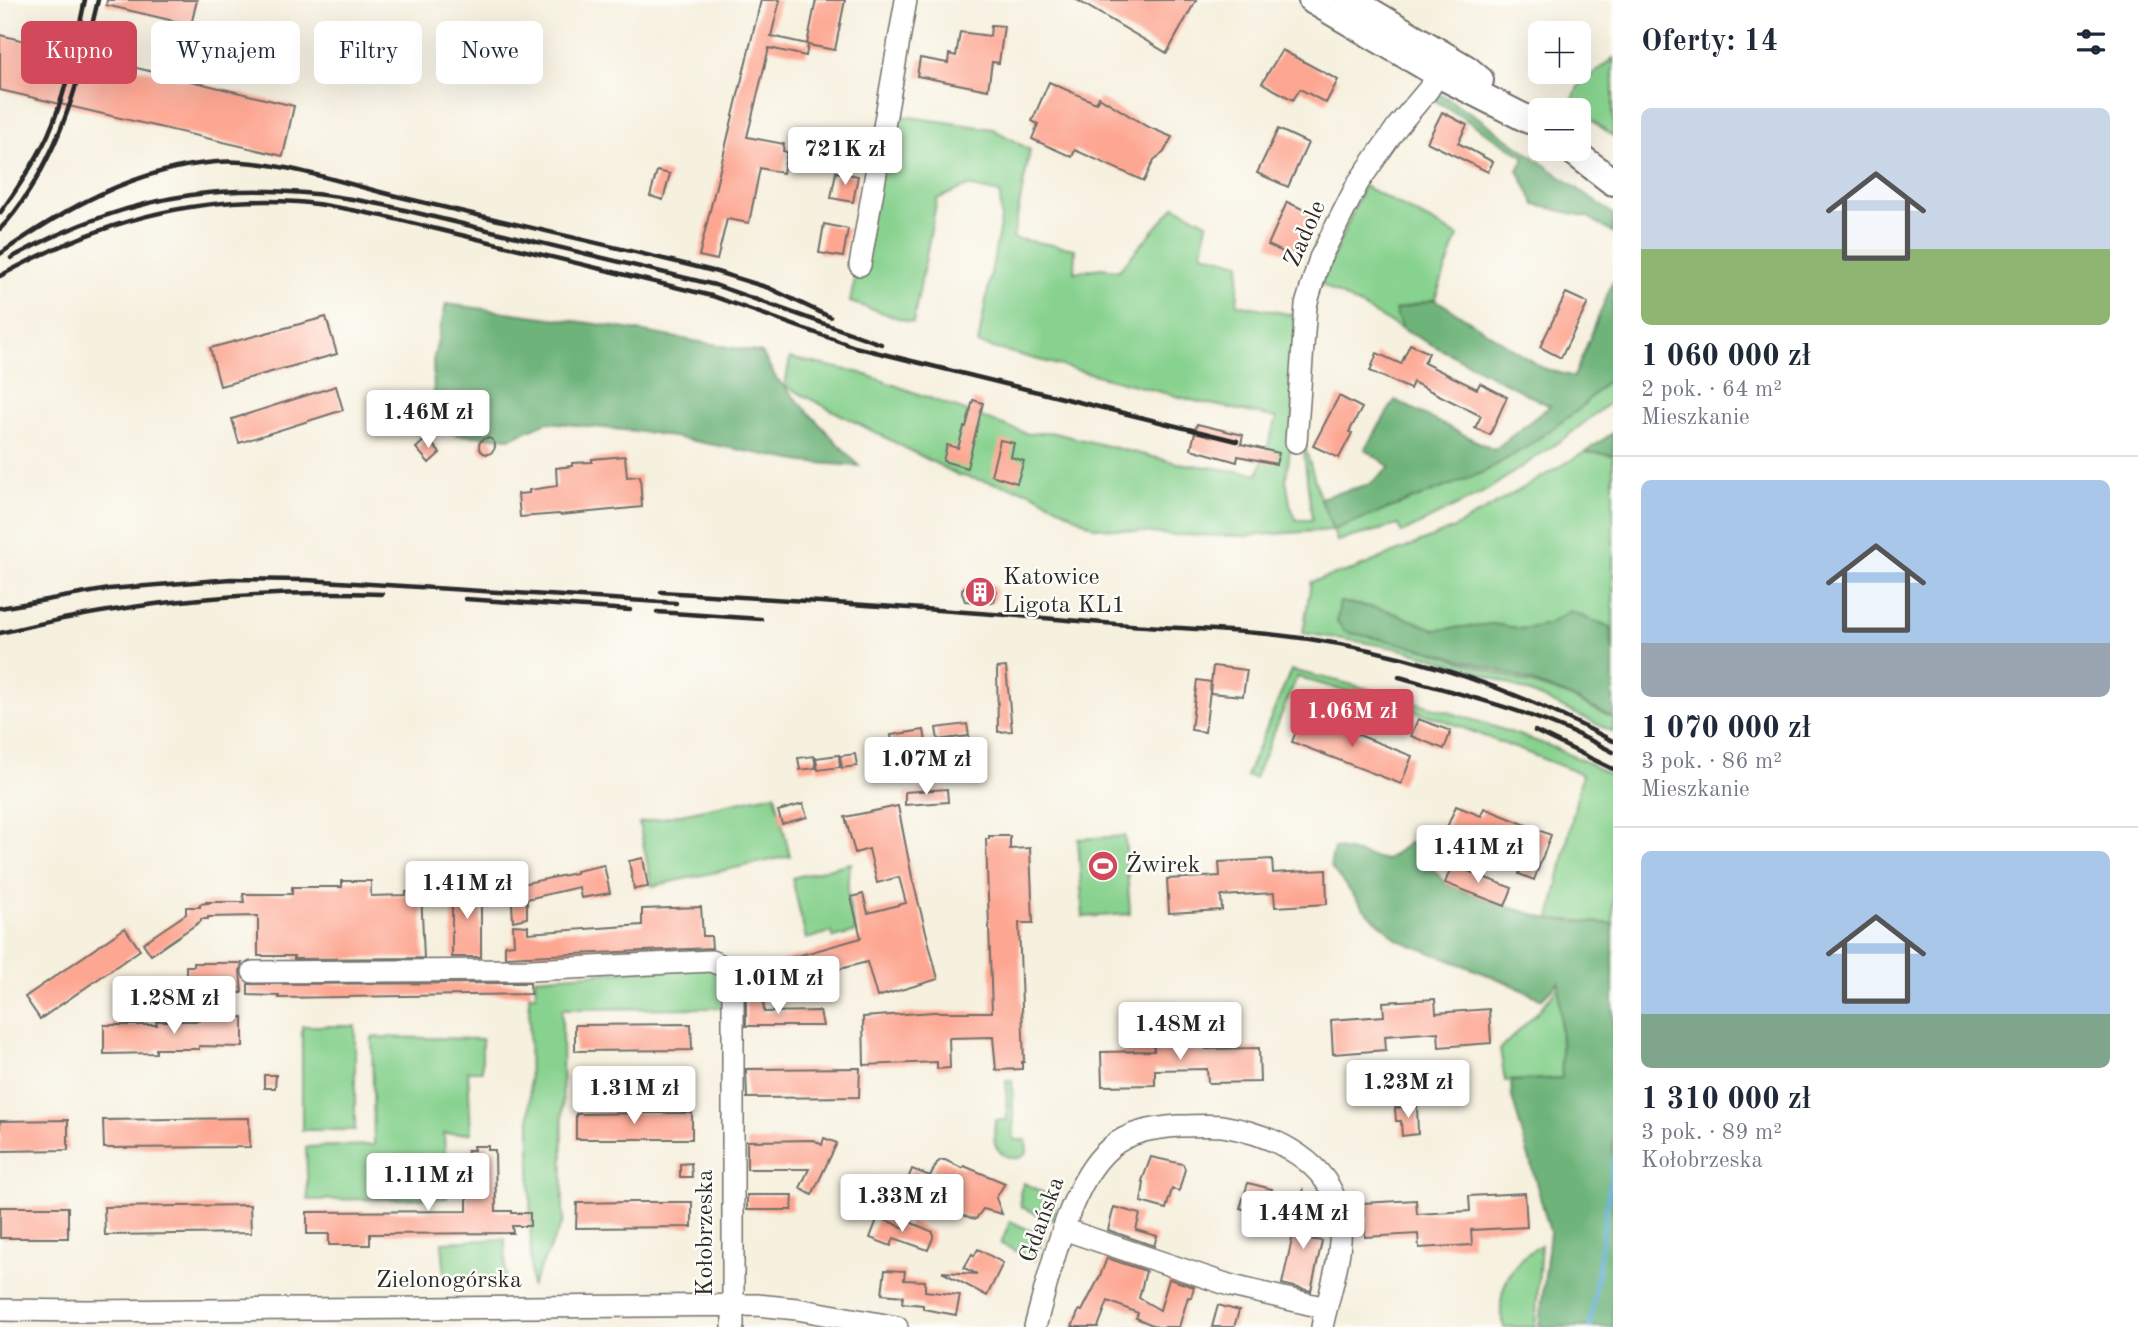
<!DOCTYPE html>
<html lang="pl">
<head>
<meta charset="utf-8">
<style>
	:root { --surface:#fff; --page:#f6f6f7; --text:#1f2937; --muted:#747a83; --line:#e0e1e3; --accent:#d1495b }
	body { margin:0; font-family:"Old Standard TT",serif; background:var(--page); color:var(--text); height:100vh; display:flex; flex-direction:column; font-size:26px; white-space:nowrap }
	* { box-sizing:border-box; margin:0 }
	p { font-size:23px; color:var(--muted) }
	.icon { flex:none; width:38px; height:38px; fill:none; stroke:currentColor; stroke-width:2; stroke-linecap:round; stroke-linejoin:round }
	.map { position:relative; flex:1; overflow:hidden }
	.panel { display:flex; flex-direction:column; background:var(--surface); width:525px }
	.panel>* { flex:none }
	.top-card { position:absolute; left:21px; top:21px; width:665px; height:63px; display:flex; gap:14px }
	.controls { position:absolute; left:1528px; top:21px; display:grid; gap:14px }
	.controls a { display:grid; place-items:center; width:63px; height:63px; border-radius:10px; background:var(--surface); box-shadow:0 7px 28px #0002; font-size:35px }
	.price { position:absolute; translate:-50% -60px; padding:0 16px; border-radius:7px; background:#fff; color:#222; font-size:23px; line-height:46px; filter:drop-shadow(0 2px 4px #0008) }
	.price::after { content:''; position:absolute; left:50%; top:42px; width:21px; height:16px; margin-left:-10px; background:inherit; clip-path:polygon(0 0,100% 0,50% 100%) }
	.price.active { background:var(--accent); color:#fff }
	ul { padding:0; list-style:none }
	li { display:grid; align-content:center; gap:14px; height:371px; padding:0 28px }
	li+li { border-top:2px solid var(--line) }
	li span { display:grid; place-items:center; height:217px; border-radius:10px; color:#555 }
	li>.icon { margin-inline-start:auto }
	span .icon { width:126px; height:126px; fill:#fffc; stroke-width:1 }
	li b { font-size:30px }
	h2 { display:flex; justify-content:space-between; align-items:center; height:84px; padding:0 28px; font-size:30px }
	.tag { padding:0 24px; border-radius:10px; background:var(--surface); box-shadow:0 7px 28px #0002; font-size:24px; line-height:63px }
	.tag.active { background:var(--accent); color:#fff }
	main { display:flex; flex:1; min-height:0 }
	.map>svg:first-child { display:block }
	.green { fill:#88d28f; stroke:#5a7e5d; stroke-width:2 }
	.forest { fill:#6eb47a; stroke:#4c7052; stroke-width:2 }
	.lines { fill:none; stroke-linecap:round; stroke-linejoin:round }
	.stream { stroke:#5facd8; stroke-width:4.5 }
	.building { fill:#fda793 }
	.minor-casing { stroke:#72706a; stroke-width:24 }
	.major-casing { stroke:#72706a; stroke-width:30 }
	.minor { stroke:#fff; stroke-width:21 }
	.major { stroke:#fff; stroke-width:26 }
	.rail { stroke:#2b2b2b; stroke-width:4.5 }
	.labels { text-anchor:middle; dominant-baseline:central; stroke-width:5; stroke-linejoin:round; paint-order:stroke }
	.street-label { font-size:24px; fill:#2b2b2b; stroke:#fdfcf7 }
	.poi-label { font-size:24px; fill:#2b2b2b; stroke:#fdfcf7; text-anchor:start }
</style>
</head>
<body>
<main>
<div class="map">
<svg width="1613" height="1327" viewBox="0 0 1613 1327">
	<rect width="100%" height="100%" fill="#fdfcf7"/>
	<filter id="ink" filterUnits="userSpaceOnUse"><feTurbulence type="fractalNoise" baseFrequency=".0143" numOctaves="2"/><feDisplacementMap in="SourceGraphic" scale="14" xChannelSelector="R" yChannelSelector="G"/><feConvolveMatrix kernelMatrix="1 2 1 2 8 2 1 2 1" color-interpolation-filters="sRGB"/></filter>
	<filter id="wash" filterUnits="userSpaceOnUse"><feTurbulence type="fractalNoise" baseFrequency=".00686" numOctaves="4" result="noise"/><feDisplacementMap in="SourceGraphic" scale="28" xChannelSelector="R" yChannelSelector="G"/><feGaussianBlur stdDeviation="1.57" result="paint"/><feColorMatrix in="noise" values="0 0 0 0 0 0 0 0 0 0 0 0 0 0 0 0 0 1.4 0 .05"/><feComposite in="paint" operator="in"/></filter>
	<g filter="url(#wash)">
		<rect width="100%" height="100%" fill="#f6f0de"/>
		<path class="green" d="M1613,58V136L1570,104L1579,85Z
			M889,114L993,129L1030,150L1013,238L1075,249L1074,272L1101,268L1119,270L1175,206L1207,223L1202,253L1240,263L1237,304L1299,316L1292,436L1286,478L1290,504L1296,520H1312L1302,436L1320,498L1334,529L1482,473L1525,448L1578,410L1613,375V400L1566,437L1486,491L1402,533L1398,525L1337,541L1333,530L1245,536L1170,535L1094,527L1031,492L958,475L785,386L790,358L861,373L1028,434L1050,432L1178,463L1258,474L1277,418L1195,401L978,344L1001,219L1000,193L968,186L937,199L913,323L850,302Z
			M1364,186L1458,236L1435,299L1396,310L1402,329L1321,284Z
			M1585,452L1613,455V689V653L1610,628L1570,611L1548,624L1523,629L1492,624L1436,630L1386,610L1341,602L1337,621L1565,695L1613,718V732C1545,698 1473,665 1399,649C1367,642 1335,638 1303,633L1311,582L1355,569L1454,528Z
			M1291,670C1358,685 1423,703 1489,725C1531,739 1574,753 1613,777V924L1550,919L1582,774L1440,719L1297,677L1255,778L1246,776Z
			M775,794L790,856L652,886L639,823Z
			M1125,836L1130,914L1083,917L1078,839Z
			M851,863C844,885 850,910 856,932L834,938L831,932L806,939L792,878Z
			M710,965L724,974V1008L562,1009L563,1221L531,1287L529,995H536L535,978Z
			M1559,986L1562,1078L1505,1081L1500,1049L1536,1014Z
			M302,1026H355V1130H302Z
			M372,1037L482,1039V1071H468L471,1133L444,1134L447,1198L308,1200L306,1147L374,1145Z
			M1012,1080L1014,1140H1026L1027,1152C1018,1164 1000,1157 995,1144C993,1137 995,1127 995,1120H1007L1006,1081Z
			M1024,1183L1055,1199C1053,1205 1056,1210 1053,1220L1021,1207L1020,1192Z
			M1010,1221L1044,1237L1035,1260L1001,1244Z
			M505,1239L506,1280L445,1279L442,1242Z
			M1541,1245L1535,1327H1504C1494,1293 1510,1261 1541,1245Z"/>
		<path class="forest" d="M1439,93L1479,118L1613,214V233L1588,217L1535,205L1518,170L1525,157L1434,100Z
			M1613,281V375L1578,410L1525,448L1482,473L1333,530L1320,498L1370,484L1390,467L1365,449L1395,400L1494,450L1550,406L1402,329L1395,310L1435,299L1543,368L1574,377Z
			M446,304L604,325L762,353L776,378L859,466L803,462L652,433L547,422L511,438L457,435L435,422L433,361Z
			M1613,433V455L1585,452Z
			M1340,602L1386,610L1436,630L1492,624L1523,629L1548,624L1570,611L1610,628L1613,653V718C1597,710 1581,701 1564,694C1494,666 1419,646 1345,632L1337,621Z
			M1410,842L1445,883L1505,906L1550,919L1613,924V1327H1539L1550,1232L1512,1097L1511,1081L1562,1078L1559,982L1541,999L1506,982L1398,940L1365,910L1330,866L1334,848L1386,860Z"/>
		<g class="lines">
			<path class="stream" d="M1590,1327L1613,1159"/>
		</g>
		<g id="blocks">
			<path class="building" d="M107,0H197L191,25L106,5Z
				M761,0H780L771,36L807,44L816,0H845L835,50L808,45L806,56L769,48L747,137L784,144L783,151L787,152L783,173L760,168L749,223L727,219L717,260L699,256Z
				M1077,0H1196L1167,53Z
				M991,25L1004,26L999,63L992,62L988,90L917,76L920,58L948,63L949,54L956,56L960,32L990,36Z
				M0,35L294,106L283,156L0,90Z
				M1282,50L1338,80L1326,103L1300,89L1293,100L1262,83Z
				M1049,82L1096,103L1099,97L1146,126L1172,137L1164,152L1154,160L1144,181L1075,150L1072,157L1032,139L1038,124L1032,121Z
				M1442,112L1467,125L1458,143L1493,162L1488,172L1427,142Z
				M1278,129L1308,143L1288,187L1257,173Z
				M657,171L670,174L663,200L650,196Z
				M836,172L858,176L853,202L831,198Z
				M1287,202L1318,216L1298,259L1268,245Z
				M824,224L848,229L843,257L819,253Z
				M1566,293L1588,303L1561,358L1540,347Z
				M326,317L337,354L220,386L210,348Z
				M1410,344L1429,353L1424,363L1477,389L1480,383L1507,397L1490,435L1475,428L1481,416L1413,382L1410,389L1370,371L1377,353L1401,364Z
				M336,386L343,410L239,443L232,419Z
				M1339,396L1362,408L1349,432L1352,433L1339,458L1313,446Z
				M973,400L983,403L967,468L943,461L947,445L958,448L964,427H966Z
				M1197,424L1243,435L1241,444L1279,453L1276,464L1238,456L1237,462L1191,449Z
				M479 446a8 8 0 1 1 16 0a8 8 0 1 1-16 0Z
				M427,438L440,453L429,463L416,448Z
				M1000,440L1014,443L1011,457L1024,461L1017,483L991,475Z
				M625,456L627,477L640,476L642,507L560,515L559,514L520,517L518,494L529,493V490L557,486L556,468L572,466V463L592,462V459Z
				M969,583L993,585L997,591L994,602L991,603L965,601L962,593V589Z
				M1213,666L1247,670L1243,696L1210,693Z
				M1006,667L1012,731L998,732L997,668Z
				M1197,680L1211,682L1205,732L1191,730Z
				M1303,713L1412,756L1401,784L1292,742Z
				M1418,719L1451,731L1444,749L1411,736Z
				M967,724L969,736L938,740L936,728Z
				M924,730L926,742L893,747L891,735Z
				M855,754L857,766L842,768L840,756Z
				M839,755L840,767L818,770L816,758Z
				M814,756L816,768L800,770L798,758Z
				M947,789L948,802L905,805V792Z
				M803,804L807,817L782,824L778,811Z
				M898,806L912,877L938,979L877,997L867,962L754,991L748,970L861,938L851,897L863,894L868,913L906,903L899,877L877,883L869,849L855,853L845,817Z
				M1456,806L1481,816L1484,808L1551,835L1534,880L1519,874L1523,863L1445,832Z
				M989,836H1010V849L1030,848L1033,923H1019L1024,1062H1022V1069L996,1070L993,1037L949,1038L950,1068L937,1069V1062L864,1065L863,1017L934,1012H992L986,839H989Z
				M643,858L648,887L634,889L629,861Z
				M1272,859L1273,873L1326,870L1327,904L1275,907L1274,893L1221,896L1222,910L1169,913L1167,879L1220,876L1219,862Z
				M604,865L610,893L581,898L579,887L527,899V918L513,921L511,886L576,873V871Z
				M1452,865L1512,888L1505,906L1445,883Z
				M342,881H371V896L406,895V892L421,891L424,958L294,959V956H258V916L208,917V919H201V921L151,955L143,943L186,914V907H200V904L208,903L207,902H244L243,894H292V887H342Z
				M481,885V957H452V886Z
				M701,907L703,936H711L712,948L505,957V945L514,944L513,925L528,926V933L642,925V909Z
				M125,928L140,950L40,1019L25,997Z
				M194,963H242L240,971L242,993H194V997H165V982H186V966H194Z
				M530,983L531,994L279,998V996L248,995V984Z
				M763,996L764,1012L820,1011L823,1026H746V997Z
				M1435,999L1436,1013L1489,1009L1491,1043L1439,1047L1438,1032L1385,1036L1386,1050L1333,1054L1331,1020L1384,1016L1383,1002Z
				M199,1017H243V1047L199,1046V1049H156V1053L104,1054V1025H157L156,1021H200Z
				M691,1024L692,1050L575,1051V1025Z
				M1206,1035V1049L1259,1048L1260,1082L1208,1083L1207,1069L1155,1070V1085L1102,1086L1101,1052L1154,1051V1036Z
				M860,1068L859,1097L747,1098L746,1069Z
				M264,1075H276L275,1088H264Z
				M1417,1106L1418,1134L1402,1136L1401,1121H1396L1395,1108Z
				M651,1113H692V1139H576V1114Z
				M249,1118L250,1147L104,1148L103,1120Z
				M68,1120V1150L0,1151V1121Z
				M824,1138L837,1143L812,1195L800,1188L809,1169H747V1141L814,1140L822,1145Z
				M473,1146H488V1150H495L496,1211H512V1213H530V1226H512L513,1233L370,1234V1245H329V1234H307V1212L467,1211V1150H474Z
				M1151,1157L1183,1164L1185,1169L1179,1191L1172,1189L1166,1209L1141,1202L1144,1183L1142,1181Z
				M941,1160H945L962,1168L964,1166L1005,1183L996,1198L1002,1214L983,1209L976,1219L971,1218L944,1208L945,1205L905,1186L912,1169L930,1176L937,1163Z
				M691,1163L692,1177H680V1164Z
				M1248,1183L1272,1189L1264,1218L1249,1214L1250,1211L1240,1208Z
				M1303,1190L1315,1220L1310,1239L1322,1241L1311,1291L1282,1284Z
				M1525,1193L1527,1227L1471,1230L1472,1245L1419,1248L1418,1234L1365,1237L1363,1203L1416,1200L1417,1214L1470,1211L1469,1196Z
				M747,1195H793L792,1210H747Z
				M632,1202H692V1227L576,1228L577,1203Z
				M250,1205L251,1233L105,1235L104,1207Z
				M0,1207H68V1238H0Z
				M1114,1207L1140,1214L1136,1230L1157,1236L1154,1246L1108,1230Z
				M878,1217L907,1229L910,1222L933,1232V1238L928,1250L894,1238L891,1246L870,1238Z
				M978,1249L1003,1263L987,1296L942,1272L977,1274L964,1268L972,1254L974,1256Z
				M1107,1258L1146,1271L1139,1298L1160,1310L1169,1279L1194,1287L1191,1298L1188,1297L1179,1327H1157L1136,1318L1138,1313L1108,1301L1098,1327H1072L1079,1310L1082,1311L1100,1276Z
				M885,1270L905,1271L904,1280L925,1281V1291L960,1295L956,1315L923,1309V1305L902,1303L903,1296L882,1294Z
				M1218,1305L1239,1311L1234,1327H1212Z"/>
		</g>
	</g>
	<g filter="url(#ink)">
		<use href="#blocks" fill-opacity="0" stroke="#72706a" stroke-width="2"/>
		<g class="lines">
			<g class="minor-casing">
				<path id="minor" d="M860,265L906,0
					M1296,442L1306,305L1320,258L1358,183L1397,127L1428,90L1438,74
					M253,972L531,970L711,961L733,970V1327
					M1063,1229L1232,1286L1326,1308
					M0,1310L87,1311L757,1305L797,1309L897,1327
					M1035,1327C1049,1276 1069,1182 1110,1148C1129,1131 1155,1128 1179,1126C1193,1126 1208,1125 1222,1126C1266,1133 1321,1156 1336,1202C1349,1241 1330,1288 1322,1327"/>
			</g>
			<g class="major-casing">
				<path id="major" d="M1312,0L1438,74L1529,120
					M1351,0L1467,69L1480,80
					M1570,149L1613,182"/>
			</g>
			<use href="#minor" class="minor"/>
			<use href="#major" class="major"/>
			<path class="rail" d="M0,213C18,188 35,163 48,135C67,92 75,45 85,0
				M0,229C11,218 21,204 29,191C67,132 82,67 98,0
				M0,254C64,209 136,168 216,162C271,158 339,182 392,195C501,221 609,245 717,272L769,288L830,317
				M11,258C136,189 246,176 384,205L715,285L881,344
				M0,276C95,224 189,195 298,202C327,204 355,211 383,216L712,296L855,347L1237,441
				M661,592C809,601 956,610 1104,623C1161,628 1220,629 1277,635C1362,644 1448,667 1527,700C1557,712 1585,727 1613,741
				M465,599L630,610
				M0,608L109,589L231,579L307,580L676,603
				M657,612L761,619
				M0,633C125,602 253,589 382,594
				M1399,677C1472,697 1546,715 1613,752
				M1535,731L1613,769"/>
		</g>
	</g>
	<defs>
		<g id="building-disc" transform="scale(1.575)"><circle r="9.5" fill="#d1495b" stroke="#fdfcf7"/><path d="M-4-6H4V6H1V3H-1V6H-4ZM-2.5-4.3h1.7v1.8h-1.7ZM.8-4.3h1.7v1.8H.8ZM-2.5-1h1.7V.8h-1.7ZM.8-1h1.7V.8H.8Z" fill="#fff"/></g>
		<g id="stadium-disc" transform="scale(1.575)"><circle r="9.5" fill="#d1495b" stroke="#fdfcf7"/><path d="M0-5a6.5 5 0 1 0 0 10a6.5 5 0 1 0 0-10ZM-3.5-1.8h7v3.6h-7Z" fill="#fff"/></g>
	</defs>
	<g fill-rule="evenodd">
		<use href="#building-disc" x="980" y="592"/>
		<use href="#stadium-disc" x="1103" y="866"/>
	</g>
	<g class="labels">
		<g class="street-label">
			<text transform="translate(1306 234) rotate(-66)">Zadole</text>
			<text transform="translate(1043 1220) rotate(-70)">Gdańska</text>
			<text transform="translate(706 1233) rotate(-90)">Kołobrzeska</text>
			<text x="449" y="1281">Zielonogórska</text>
		</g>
		<g class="poi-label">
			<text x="1003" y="578">Katowice<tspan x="1003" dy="28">Ligota KL1</tspan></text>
			<text x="1126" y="866">Żwirek</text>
		</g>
	</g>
</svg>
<div class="controls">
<a>+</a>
<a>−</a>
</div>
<b class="price" style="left:845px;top:187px">721K zł</b>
<b class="price" style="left:428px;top:450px">1.46M zł</b>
<b class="price active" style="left:1352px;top:749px">1.06M zł</b>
<b class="price" style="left:926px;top:797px">1.07M zł</b>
<b class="price" style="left:1478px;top:885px">1.41M zł</b>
<b class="price" style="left:467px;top:921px">1.41M zł</b>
<b class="price" style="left:778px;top:1016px">1.01M zł</b>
<b class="price" style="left:174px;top:1036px">1.28M zł</b>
<b class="price" style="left:1180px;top:1062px">1.48M zł</b>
<b class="price" style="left:1408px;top:1120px">1.23M zł</b>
<b class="price" style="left:634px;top:1126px">1.31M zł</b>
<b class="price" style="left:428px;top:1213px">1.11M zł</b>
<b class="price" style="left:902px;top:1234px">1.33M zł</b>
<b class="price" style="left:1303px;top:1251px">1.44M zł</b>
<div class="top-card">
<a class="tag active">Kupno</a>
<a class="tag">Wynajem</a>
<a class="tag">Filtry</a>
<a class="tag">Nowe</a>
</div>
</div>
<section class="panel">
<h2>Oferty: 14<svg class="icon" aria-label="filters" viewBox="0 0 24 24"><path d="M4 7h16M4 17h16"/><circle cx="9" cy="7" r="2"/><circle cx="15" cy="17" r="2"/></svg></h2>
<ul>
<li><span style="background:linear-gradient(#c9d6e8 65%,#8fb573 0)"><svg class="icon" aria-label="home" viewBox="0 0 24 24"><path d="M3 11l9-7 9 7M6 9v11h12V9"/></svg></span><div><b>1 060 000 zł</b><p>2 pok. · 64 m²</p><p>Mieszkanie</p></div></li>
<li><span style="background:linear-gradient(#a9c7e8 75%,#9aa5b1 0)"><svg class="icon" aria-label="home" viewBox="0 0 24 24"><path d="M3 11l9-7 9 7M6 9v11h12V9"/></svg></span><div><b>1 070 000 zł</b><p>3 pok. · 86 m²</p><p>Mieszkanie</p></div></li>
<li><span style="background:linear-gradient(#a9c7e8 75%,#7fa58c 0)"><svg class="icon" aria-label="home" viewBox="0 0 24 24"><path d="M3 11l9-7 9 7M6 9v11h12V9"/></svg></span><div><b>1 310 000 zł</b><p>3 pok. · 89 m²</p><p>Kołobrzeska</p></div></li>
</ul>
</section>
</main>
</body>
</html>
